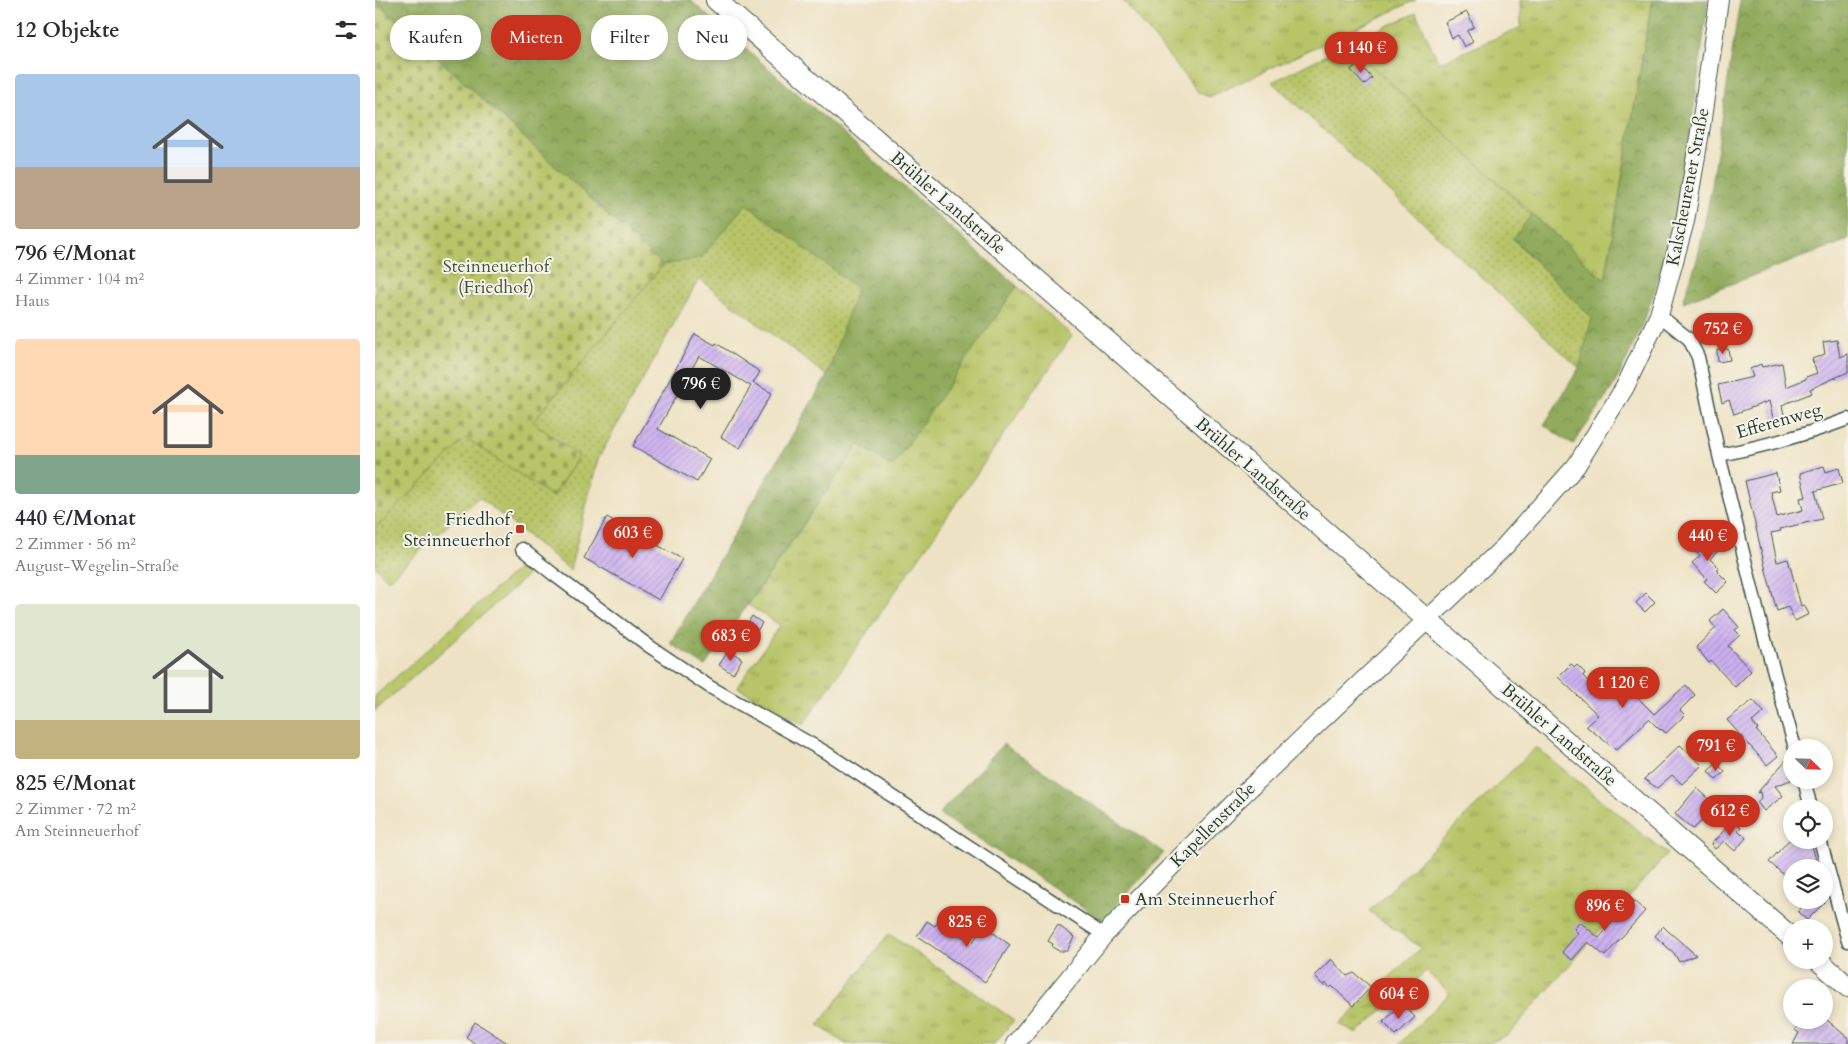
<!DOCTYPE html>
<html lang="de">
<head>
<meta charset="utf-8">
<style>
	:root { --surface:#fff; --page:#f2f2f3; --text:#2b2b33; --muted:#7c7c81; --accent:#c8321e }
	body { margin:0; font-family:Cardo,serif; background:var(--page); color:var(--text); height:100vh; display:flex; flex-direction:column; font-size:19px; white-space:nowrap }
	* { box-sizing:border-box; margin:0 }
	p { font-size:16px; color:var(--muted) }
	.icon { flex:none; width:28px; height:28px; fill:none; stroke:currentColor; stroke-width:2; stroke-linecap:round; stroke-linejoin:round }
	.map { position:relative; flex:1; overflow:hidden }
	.sheet { display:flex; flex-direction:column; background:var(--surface); width:375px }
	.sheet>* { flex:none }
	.top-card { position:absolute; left:15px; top:15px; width:475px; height:45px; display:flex; gap:10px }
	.needle { width:32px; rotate:113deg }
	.tools { position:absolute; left:1408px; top:739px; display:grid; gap:10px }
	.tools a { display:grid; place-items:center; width:50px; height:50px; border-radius:50%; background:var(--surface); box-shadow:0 2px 8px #0003; font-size:25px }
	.price { position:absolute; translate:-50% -42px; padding:0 11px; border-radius:18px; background:var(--accent); color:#fff; font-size:16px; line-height:32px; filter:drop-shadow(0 1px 2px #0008) }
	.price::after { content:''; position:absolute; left:50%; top:30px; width:15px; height:11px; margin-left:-8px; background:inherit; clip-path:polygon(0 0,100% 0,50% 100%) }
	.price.active { background:#222; color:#fff }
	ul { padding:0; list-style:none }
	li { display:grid; align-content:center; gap:10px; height:265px; padding:0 15px }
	li span { display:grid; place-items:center; height:155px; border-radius:5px; color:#555 }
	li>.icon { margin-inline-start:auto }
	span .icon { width:90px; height:90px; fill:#fffc; stroke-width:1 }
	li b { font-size:21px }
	h2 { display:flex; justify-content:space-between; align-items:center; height:60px; padding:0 15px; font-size:21px }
	.pill { padding:0 18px; border-radius:22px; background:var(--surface); box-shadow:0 2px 8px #0003; font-size:18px; line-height:45px }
	.pill.active { background:var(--accent); color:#fff }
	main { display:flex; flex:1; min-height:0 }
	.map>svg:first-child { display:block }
	.grass { fill:url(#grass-tufts); stroke:#6b804e }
	.forest { fill:url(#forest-crowns); stroke:#587448 }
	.cemetery { fill:url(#cemetery-stones); stroke:#6b804e }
	.park { fill:url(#park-dots); stroke:#6b804e }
	.building { fill:url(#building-hatch) }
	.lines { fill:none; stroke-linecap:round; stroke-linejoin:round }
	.street-casing { stroke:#3e5649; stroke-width:15 }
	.secondary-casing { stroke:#3e5649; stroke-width:20 }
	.primary-casing { stroke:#3e5649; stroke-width:22 }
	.street { stroke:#fff; stroke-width:12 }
	.secondary { stroke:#fff; stroke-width:18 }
	.primary { stroke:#fff; stroke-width:20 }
	.poi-dot { fill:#c8321e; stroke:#f7f3e8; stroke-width:2 }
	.labels { text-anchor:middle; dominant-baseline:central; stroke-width:4; stroke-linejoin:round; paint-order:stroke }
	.street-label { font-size:18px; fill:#1f3d34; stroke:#f7f3e8 }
	.park-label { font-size:18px; fill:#3d583e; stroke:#f7f3e8 }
	.poi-label { font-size:18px; fill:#1f3d34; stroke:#f7f3e8; text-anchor:end }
</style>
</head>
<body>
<main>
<section class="sheet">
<h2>12 Objekte<svg class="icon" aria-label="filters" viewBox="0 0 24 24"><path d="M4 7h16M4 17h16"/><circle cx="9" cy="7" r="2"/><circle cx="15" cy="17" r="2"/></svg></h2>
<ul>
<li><span style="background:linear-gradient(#a9c7e8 60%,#b9a48a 0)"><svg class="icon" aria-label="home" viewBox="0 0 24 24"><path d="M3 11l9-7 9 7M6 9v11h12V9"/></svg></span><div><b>796 €/Monat</b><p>4 Zimmer · 104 m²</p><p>Haus</p></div></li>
<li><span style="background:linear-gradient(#ffd9b3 75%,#7fa58c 0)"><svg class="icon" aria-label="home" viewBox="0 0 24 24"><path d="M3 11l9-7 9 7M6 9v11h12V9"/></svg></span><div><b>440 €/Monat</b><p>2 Zimmer · 56 m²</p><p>August-Wegelin-Straße</p></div></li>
<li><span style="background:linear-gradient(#dfe7d0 75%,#c2b280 0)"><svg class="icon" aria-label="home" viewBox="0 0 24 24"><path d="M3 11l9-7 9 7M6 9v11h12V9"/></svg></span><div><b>825 €/Monat</b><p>2 Zimmer · 72 m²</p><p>Am Steinneuerhof</p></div></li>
</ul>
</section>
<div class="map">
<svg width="1473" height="1044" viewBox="0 0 1473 1044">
	<defs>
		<pattern id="grass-tufts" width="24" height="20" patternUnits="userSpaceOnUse" patternTransform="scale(1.25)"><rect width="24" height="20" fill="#b7c467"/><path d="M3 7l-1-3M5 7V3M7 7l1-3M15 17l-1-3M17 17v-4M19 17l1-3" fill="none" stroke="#94a056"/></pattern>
		<pattern id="forest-crowns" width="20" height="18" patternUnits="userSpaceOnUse" patternTransform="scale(1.25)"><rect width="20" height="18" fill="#91aa5c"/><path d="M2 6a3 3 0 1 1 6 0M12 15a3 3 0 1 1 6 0" fill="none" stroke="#768c4d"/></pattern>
		<pattern id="cemetery-stones" width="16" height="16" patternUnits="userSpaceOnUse" patternTransform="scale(1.25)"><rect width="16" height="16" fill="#b7c467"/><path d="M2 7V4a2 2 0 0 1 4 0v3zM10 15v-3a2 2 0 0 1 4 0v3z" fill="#94a056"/></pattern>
		<pattern id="park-dots" width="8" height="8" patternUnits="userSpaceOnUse" patternTransform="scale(1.25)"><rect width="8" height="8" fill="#b7c467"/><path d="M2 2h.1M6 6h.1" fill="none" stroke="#94a056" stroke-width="1.8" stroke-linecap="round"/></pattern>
		<pattern id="building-hatch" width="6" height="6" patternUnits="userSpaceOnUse" patternTransform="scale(1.25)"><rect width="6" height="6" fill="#cdb1f1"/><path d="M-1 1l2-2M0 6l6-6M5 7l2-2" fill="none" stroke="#a691c4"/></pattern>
	</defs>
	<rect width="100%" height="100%" fill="#f7f3e8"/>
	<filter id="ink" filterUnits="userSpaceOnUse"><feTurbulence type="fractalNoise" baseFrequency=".02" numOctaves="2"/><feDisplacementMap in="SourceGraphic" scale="10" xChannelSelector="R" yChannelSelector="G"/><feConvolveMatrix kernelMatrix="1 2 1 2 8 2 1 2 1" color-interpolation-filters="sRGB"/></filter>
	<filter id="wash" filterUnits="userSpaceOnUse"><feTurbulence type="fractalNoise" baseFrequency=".0096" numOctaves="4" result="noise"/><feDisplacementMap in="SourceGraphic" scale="20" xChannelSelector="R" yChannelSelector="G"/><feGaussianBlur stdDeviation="1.12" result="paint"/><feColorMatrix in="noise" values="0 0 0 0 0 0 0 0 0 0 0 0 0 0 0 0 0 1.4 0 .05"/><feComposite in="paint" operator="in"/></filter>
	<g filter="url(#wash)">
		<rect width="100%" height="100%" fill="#ede2c3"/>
		<path class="grass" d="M748,0H1041L834,97L823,92Z
			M1145,0H1277L1230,281L973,44L1041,13L1064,63L1146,27Z
			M642,286L697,336L428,725L362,687L405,625L373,605L484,444L517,466Z
			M146,566L155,573L0,711V696Z
			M1161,747L1292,854L1134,1034L1112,1044H1024L1075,993L1051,971L982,1033L964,1024L1046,948L994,911Z
			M514,934L639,1020L619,1044H471L443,1025Z"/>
		<path class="forest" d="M0,0H315L642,286L517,467L484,444L330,666L295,643L452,376L482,288L371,204L326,258L288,265Z
			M1277,0H1333C1316,129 1304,262 1242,379C1230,402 1212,423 1198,445L1169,425L1204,368L1217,318L1138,238L1157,214L1230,280Z
			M1365,0H1473V240L1308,302L1323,256L1337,186Z
			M628,744L789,853L728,920L564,814Z"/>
		<path class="cemetery" d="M0,1L288,265L159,422L204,456L177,497L91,439L0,529Z"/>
		<path class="park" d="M973,44L1157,214L1138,239L1217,318L1204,368L897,82Z
			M371,204L482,288L452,376L324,279L223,459L195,570L104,497L13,580L0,566V529L91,438L178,497L204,456L158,422L288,265L326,258Z"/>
		<g id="blocks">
			<path class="building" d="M1092,12L1099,27L1092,31L1098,42L1089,47L1083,35L1077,38L1070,22Z
				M983,63L997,78L989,85L976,70Z
				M320,334L340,345L341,343L385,372L378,383L397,393L365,448L346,437L376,386L324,356L283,429L335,459L322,482L258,446Z
				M1462,340L1465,357L1473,354V372L1435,389L1437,393L1407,405L1410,420L1399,422L1394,401L1359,414L1354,400L1347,403L1343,385L1378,377L1375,369L1386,364L1387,367L1407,363L1411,387L1431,379V377L1442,373L1437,359L1450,354L1448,342Z
				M1353,349L1355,360L1343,362L1342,350Z
				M1449,466L1451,472L1464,468L1468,483L1440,491L1447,519L1405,529L1406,531L1396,533L1402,562L1413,559L1426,606L1429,605L1434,614L1420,621L1413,607L1402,611L1391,571L1370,481L1401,473L1405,490L1396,492L1402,517L1428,510L1425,498L1431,497L1425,473Z
				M232,517L307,559L284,600L209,558Z
				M1333,531L1341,540L1338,543L1344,550L1335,559L1344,568L1341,570L1353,582L1341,593L1329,581L1332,579L1317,563L1325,556L1316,546Z
				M1271,593L1280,602L1270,612L1261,603Z
				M1348,609L1364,627L1360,630L1365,635L1353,646L1376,671L1360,687L1336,661L1334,663L1322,648V646L1341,628L1335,621Z
				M377,616L387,623L376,640L366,634Z
				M354,650L367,659L358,674L344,665Z
				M1196,664L1200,667L1202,665L1210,673L1208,676L1223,692L1227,689L1234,697L1246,681L1279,714L1311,685L1320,695L1305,710L1310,715L1291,733L1286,729L1285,730L1274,719L1241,750L1211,726L1223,715L1183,677Z
				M1378,700L1389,712L1377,722L1383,729L1381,730L1403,756L1392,765L1352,720Z
				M1305,745L1327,765L1307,784L1297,775L1282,788L1269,779Z
				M1411,760L1416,780L1400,786L1408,796L1389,811L1382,802L1386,798L1385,792L1382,793Z
				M1342,763L1350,772L1341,780L1333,771Z
				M1322,788L1343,807L1318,829L1300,814Z
				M1358,821L1366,827L1363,830L1371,838L1360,851L1349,841L1340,849L1336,844Z
				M1414,840H1435L1443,866L1437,868H1416V881L1394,862Z
				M1257,899L1270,911L1230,956L1213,942L1197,960L1187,952L1203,933L1199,929L1205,922L1224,938Z
				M1433,900H1452L1432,920L1423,912Z
				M552,921L560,926L564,921L597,943L609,926L635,945L610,982L542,936Z
				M683,925L699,937L692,951H684L677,947L678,944L673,941Z
				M1288,926L1293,931L1321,955L1304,962L1299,953L1280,936Z
				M956,959L972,976L979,973L996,987L978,1006L957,986L955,988L951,983L949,986L939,976Z
				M1027,1004L1040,1017L1021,1035L1008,1022Z
				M1426,1020H1452L1473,1038V1044H1418L1424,1033L1420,1030Z
				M100,1022L134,1044H101L91,1037Z"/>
		</g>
	</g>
	<g filter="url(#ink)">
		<use href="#blocks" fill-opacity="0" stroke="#3e5649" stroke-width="1"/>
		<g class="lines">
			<g class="street-casing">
				<path id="street" d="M1284,315L1314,339L1323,357L1344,455L1386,625L1420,748
					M1344,455C1389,446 1431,435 1473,419
					M147,549L178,574L274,646L335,687L450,752L729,935
					M1429,780L1436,808
					M1445,840L1473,941"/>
			</g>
			<g class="secondary-casing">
				<path id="secondary" d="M640,1044L729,935L760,903L860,802L1130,546L1201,466L1250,387L1284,315L1310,221L1325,132L1344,0"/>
			</g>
			<g class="primary-casing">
				<path id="primary" d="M341,0L1416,937
					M1443,960L1473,987"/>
			</g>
			<use href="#street" class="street"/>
			<use href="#secondary" class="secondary"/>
			<use href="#primary" class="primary"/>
		</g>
	</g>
	<g class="poi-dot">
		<rect x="140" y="524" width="10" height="10" rx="2.5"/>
		<rect x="745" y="894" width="10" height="10" rx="2.5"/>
	</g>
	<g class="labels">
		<g class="street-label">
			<text transform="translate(1313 187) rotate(-79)">Kalscheurener Straße</text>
			<text transform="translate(573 203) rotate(41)">Brühler Landstraße</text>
			<text transform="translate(1404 421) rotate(-16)">Efferenweg</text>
			<text transform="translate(878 469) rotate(41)">Brühler Landstraße</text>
			<text transform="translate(1184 735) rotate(41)">Brühler Landstraße</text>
			<text transform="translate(838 825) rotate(-45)">Kapellenstraße</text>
		</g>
		<g class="park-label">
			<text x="121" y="266">Steinneuerhof<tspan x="121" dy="21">(Friedhof)</tspan></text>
		</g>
		<g class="poi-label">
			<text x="135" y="519">Friedhof<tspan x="135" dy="21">Steinneuerhof</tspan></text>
			<text x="760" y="899" text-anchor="start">Am Steinneuerhof</text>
		</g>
	</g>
</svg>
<div class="tools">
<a><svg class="needle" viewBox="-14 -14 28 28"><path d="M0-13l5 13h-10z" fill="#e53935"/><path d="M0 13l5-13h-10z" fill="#7c7c81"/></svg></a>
<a><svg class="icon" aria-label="locate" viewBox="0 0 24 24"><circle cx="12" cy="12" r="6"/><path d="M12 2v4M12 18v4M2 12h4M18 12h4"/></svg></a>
<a><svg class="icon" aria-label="layers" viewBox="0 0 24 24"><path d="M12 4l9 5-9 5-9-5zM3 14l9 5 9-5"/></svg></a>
<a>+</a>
<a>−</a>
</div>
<b class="price" style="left:986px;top:74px">1 140 €</b>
<b class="price" style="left:1348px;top:355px">752 €</b>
<b class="price active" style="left:326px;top:410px">796 €</b>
<b class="price" style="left:258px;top:559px">603 €</b>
<b class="price" style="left:1333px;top:562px">440 €</b>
<b class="price" style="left:356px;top:662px">683 €</b>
<b class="price" style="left:1248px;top:709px">1 120 €</b>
<b class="price" style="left:1341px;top:772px">791 €</b>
<b class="price" style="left:1355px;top:837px">612 €</b>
<b class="price" style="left:1230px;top:932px">896 €</b>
<b class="price" style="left:592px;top:948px">825 €</b>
<b class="price" style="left:1024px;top:1020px">604 €</b>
<div class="top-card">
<a class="pill">Kaufen</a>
<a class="pill active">Mieten</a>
<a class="pill">Filter</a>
<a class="pill">Neu</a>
</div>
</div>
</main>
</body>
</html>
